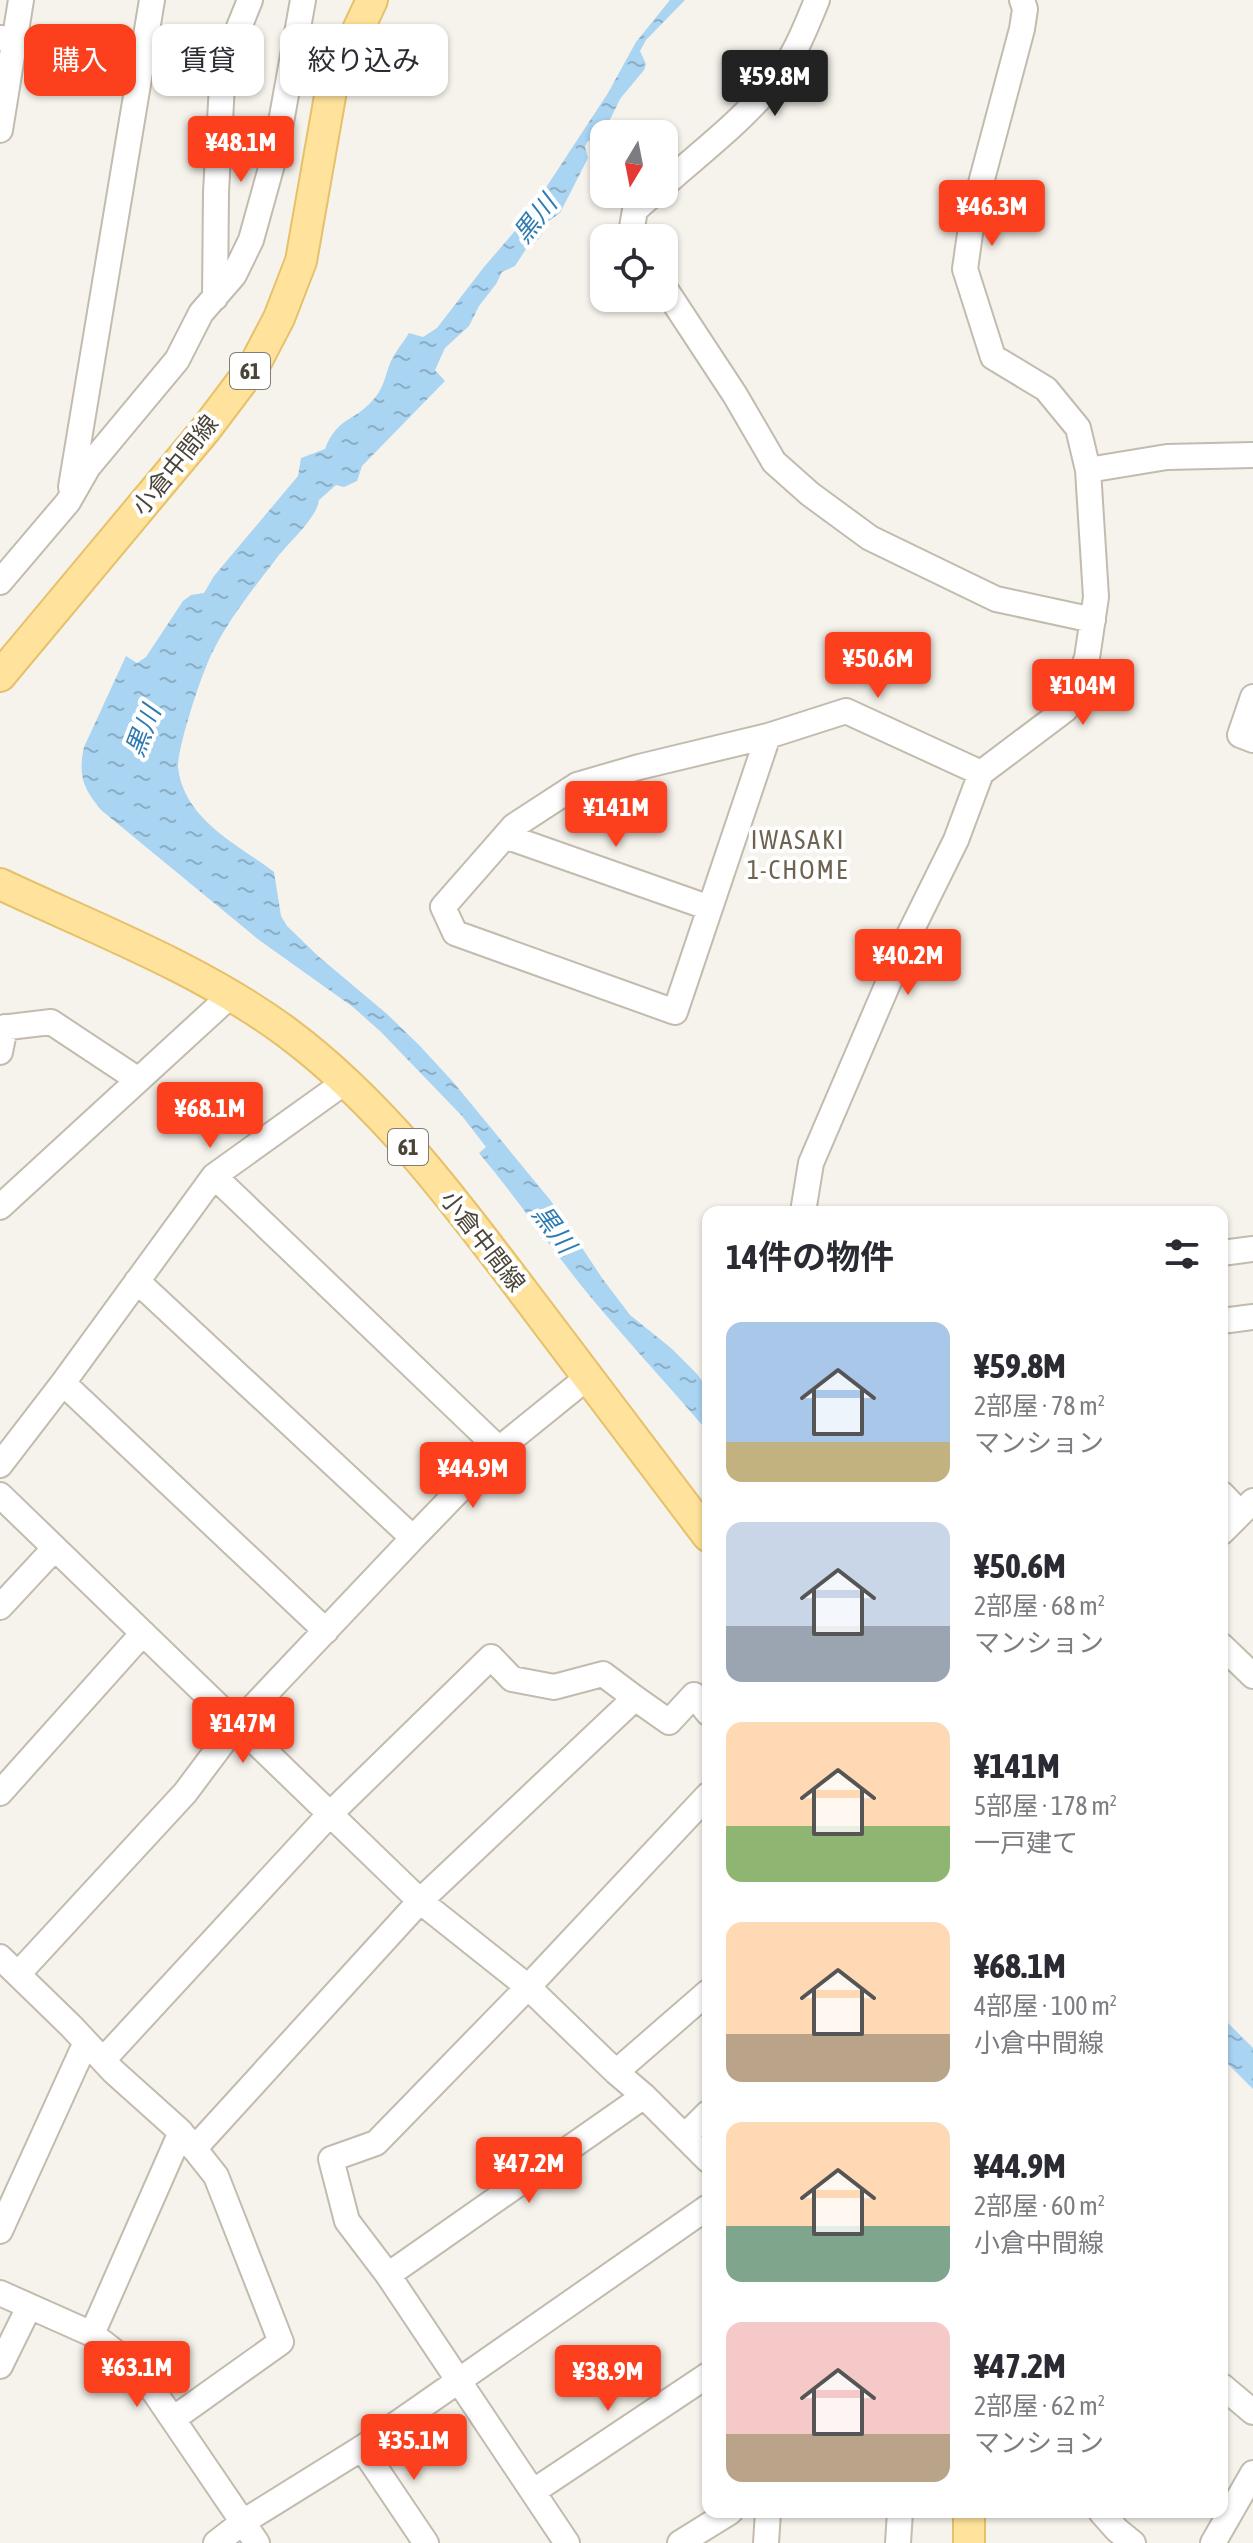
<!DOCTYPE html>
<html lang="ja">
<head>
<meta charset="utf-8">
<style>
	:root { --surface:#fff; --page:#f7f7f7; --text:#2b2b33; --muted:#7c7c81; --accent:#fc3f1d }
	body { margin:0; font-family:"Asap Condensed","Noto Sans JP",sans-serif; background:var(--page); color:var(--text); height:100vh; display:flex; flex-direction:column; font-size:30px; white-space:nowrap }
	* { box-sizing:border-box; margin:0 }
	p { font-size:26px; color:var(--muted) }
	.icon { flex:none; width:44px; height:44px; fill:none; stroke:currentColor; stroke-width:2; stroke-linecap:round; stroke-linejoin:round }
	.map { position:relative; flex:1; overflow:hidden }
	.panel { position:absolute; left:702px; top:1206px; width:526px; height:1312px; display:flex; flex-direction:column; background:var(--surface); border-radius:16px; box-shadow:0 2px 6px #0004 }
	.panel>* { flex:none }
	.banner { position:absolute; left:24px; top:24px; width:558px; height:72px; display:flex; gap:16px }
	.needle { width:52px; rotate:190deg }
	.buttons { position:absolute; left:590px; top:120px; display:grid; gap:16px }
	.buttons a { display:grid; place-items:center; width:88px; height:88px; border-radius:16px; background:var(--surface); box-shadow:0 2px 6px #0004; font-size:40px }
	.price { position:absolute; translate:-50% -68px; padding:0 18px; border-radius:8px; background:var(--accent); color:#fff; font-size:26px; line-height:52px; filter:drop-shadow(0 2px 4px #0008) }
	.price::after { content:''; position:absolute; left:50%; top:48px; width:24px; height:18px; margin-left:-12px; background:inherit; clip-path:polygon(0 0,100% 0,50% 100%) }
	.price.on { background:#222; color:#fff }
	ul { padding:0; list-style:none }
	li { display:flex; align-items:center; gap:24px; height:200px; padding:0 24px }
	li span { display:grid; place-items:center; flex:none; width:224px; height:160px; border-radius:16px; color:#555 }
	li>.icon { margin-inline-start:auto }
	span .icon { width:96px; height:96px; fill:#fffc; stroke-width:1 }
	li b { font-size:34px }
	h2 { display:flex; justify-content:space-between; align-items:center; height:96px; padding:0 24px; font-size:34px }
	.chip { padding:0 28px; border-radius:16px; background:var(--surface); box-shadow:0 2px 6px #0004; font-size:28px; line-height:72px }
	.chip.on { background:var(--accent); color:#fff }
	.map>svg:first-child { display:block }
	.water { fill:url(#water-ripples) }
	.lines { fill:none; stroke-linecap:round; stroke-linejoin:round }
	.minor-casing { stroke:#c2bbae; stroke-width:28 }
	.major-casing { stroke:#e6c16a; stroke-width:34 }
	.minor { stroke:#fff; stroke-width:24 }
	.major { stroke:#ffe39c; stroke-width:30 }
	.labels { text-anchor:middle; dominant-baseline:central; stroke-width:8; stroke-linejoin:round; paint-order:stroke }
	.shield { fill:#fff; stroke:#817c74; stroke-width:2 }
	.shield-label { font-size:22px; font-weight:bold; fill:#4b4439 }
	.street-label { font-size:24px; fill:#4b4439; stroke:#fff }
	.water-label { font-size:26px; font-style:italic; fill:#2e7ab2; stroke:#fff }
	.neighbourhood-label { font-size:26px; letter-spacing:2px; fill:#6e6250; stroke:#fff }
</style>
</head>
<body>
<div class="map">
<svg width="1253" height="2543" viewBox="0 0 1253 2543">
	<defs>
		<pattern id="water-ripples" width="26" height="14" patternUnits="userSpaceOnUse" patternTransform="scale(2)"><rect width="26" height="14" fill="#a9d4f2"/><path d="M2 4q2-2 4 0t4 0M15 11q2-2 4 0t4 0" fill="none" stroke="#8caec5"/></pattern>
	</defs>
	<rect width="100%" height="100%" fill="#f6f3ec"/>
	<path class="water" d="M670,0H685L646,40L640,51L646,64L644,70L620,99L603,134L587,142L585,147L588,158L560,213L546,223L541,236L535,243L528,246L515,266L502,272L496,284L479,306L469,326L445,348L435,370L445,381L362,466L357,481L344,487L336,485L319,500C317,518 288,543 276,559C253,589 228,620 211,655C201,676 178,745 178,767C179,777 182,787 187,796C204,829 245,850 274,872L281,916L287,926L318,956L387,1014L420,1046L454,1083L551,1201L602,1278L630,1315L671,1348L697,1374L708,1389V1432C666,1382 621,1335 580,1284C546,1241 515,1196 479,1153L486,1147L462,1116L381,1032L353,1007L259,940L101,810C83,788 78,776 84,747L126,656L137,663L146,657L183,601L191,595L204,593L214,576L298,476L301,458L325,449C338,416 353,423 373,400C384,387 384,380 389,366C393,354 403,343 409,333L423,337L437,328L484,267L526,218L608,93L636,42Z
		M1222,2017L1253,2048V2089L1222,2058Z"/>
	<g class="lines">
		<g class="minor-casing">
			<path id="minor" d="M0,38L223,67
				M0,130L21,0
				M664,185C701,152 742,121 774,82C794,58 805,29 817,0
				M634,238L631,233L635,210L653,194
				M664,287L735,395L774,462L810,494L870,538L996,599L1093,620
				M215,298L216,192L223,67L250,0
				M1088,470L1167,457L1253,455
				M71,487L152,0
				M0,582L68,502L88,467L177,360L201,313L234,275L251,240L276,150L303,0
				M1253,697L1240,735L1253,740
				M768,736L675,1012L455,933L443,907L514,826L577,785L639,767Z
				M768,736L846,711L981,773
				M505,836L710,908
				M0,1028L51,1022L137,1079
				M0,1052L5,1027
				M214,1176L499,1449
				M0,1207L231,995
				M803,1212L811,1163L908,937L956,840L981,773L1066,709L1087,658L1096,597L1088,470L1078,428L1046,389L993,357L965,269L973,213L1022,29L1025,9L1022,0
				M1222,1253L1253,1249
				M1222,1321L1253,1317
				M63,1383L326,1631
				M0,1465L63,1383L214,1176L345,1082
				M1222,1494L1240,1513
				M0,1495L420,1901L528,1987L616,2072L644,2096L708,2160
				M1222,1532L1253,1501
				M413,1538L499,1449L588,1377
				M0,1607L54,1549
				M1222,1646L1253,1676
				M635,1698L669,1722L694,1695L708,1713
				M0,1793L143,1633
				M0,1957L71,2026L113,2071L181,2132L92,2334
				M18,1974L185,1793L236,1725L413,1538L137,1281
				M103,2060L329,1815L491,1657L512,1679L554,1687L603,1674L635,1698L420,1901L194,2149
				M616,2072L708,1992
				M685,2136L708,2113
				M0,2231L86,2042
				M388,2275L644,2096
				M0,2293L92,2334L134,2367L155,2393L257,2543
				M0,2366L29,2307
				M1222,2386L1253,2412
				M173,2419L281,2342L216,2176L185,2137
				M362,2448L426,2543
				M534,2491L708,2375
				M1101,2512L1117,2530L1133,2543
				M216,2543L243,2522L362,2448L708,2207
				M567,2543L388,2275L347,2221L331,2159L376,2143L528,1987L708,1795
				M680,2543L730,2512
				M766,2543L768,2512
				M898,2543L900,2512
				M1213,2543L1253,2473"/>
		</g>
		<g class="major-casing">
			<path id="major" d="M0,676L206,429L255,364L279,318L301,261L332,85L372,0
				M0,884C96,929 199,968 285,1031C381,1102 454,1200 525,1294C586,1375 647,1455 708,1536
				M969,2543V2512"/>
		</g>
		<use href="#minor" class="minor"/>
		<use href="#major" class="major"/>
	</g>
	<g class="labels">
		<g class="shield">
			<rect x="230" y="353" width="40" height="36" rx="6"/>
			<rect x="388" y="1129" width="40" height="36" rx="6"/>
		</g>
		<g class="shield-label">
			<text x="250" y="371">61</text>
			<text x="408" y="1147">61</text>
		</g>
		<g class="street-label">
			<text transform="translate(175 465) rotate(-51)">小倉中間線</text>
			<text transform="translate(483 1241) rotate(52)">小倉中間線</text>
		</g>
		<g class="water-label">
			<text transform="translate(535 219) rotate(-52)">黒川</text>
			<text transform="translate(143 731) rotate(-69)">黒川</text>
			<text transform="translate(554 1229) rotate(53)">黒川</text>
		</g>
		<g class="neighbourhood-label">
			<text x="798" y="840">IWASAKI<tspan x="798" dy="30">1-CHOME</tspan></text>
		</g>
	</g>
</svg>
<div class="buttons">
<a><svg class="needle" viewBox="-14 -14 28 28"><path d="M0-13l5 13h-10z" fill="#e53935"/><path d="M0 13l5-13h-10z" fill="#7c7c81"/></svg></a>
<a><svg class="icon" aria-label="locate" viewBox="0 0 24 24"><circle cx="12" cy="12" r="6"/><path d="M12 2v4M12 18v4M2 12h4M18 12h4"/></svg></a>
</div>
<b class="price on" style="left:775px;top:118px">¥59.8M</b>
<b class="price" style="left:241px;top:184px">¥48.1M</b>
<b class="price" style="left:992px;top:248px">¥46.3M</b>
<b class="price" style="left:878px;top:700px">¥50.6M</b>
<b class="price" style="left:1083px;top:727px">¥104M</b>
<b class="price" style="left:616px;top:849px">¥141M</b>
<b class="price" style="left:908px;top:997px">¥40.2M</b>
<b class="price" style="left:210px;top:1150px">¥68.1M</b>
<b class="price" style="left:473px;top:1510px">¥44.9M</b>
<b class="price" style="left:243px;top:1765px">¥147M</b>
<b class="price" style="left:529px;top:2205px">¥47.2M</b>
<b class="price" style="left:137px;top:2409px">¥63.1M</b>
<b class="price" style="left:608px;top:2413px">¥38.9M</b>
<b class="price" style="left:414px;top:2482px">¥35.1M</b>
<div class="banner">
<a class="chip on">購入</a>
<a class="chip">賃貸</a>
<a class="chip">絞り込み</a>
</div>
<section class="panel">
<h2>14件の物件<svg class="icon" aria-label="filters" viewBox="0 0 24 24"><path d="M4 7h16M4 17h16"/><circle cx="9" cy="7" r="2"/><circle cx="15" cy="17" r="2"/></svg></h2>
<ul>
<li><span style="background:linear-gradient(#a9c7e8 75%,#c2b280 0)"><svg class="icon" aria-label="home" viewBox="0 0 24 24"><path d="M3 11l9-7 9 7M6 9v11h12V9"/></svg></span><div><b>¥59.8M</b><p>2部屋 · 78 m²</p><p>マンション</p></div></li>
<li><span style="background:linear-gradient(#c9d6e8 65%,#9aa5b1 0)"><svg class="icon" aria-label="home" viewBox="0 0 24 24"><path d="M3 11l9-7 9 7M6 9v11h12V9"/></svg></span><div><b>¥50.6M</b><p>2部屋 · 68 m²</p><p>マンション</p></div></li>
<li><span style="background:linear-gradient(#ffd9b3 65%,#8fb573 0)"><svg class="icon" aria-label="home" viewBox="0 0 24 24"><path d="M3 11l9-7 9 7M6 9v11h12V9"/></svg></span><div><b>¥141M</b><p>5部屋 · 178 m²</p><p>一戸建て</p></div></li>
<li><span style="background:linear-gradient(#ffd9b3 70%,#b9a48a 0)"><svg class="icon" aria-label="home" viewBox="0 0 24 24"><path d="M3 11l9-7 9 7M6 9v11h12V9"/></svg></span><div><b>¥68.1M</b><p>4部屋 · 100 m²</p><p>小倉中間線</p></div></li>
<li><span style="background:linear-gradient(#ffd9b3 65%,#7fa58c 0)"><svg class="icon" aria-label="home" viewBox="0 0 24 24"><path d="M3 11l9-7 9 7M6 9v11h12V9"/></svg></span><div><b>¥44.9M</b><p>2部屋 · 60 m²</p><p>小倉中間線</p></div></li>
<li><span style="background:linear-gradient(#f6c9c9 70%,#b9a48a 0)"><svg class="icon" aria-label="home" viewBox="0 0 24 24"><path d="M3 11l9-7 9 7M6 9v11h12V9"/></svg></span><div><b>¥47.2M</b><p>2部屋 · 62 m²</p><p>マンション</p></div></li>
</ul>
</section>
</div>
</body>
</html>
